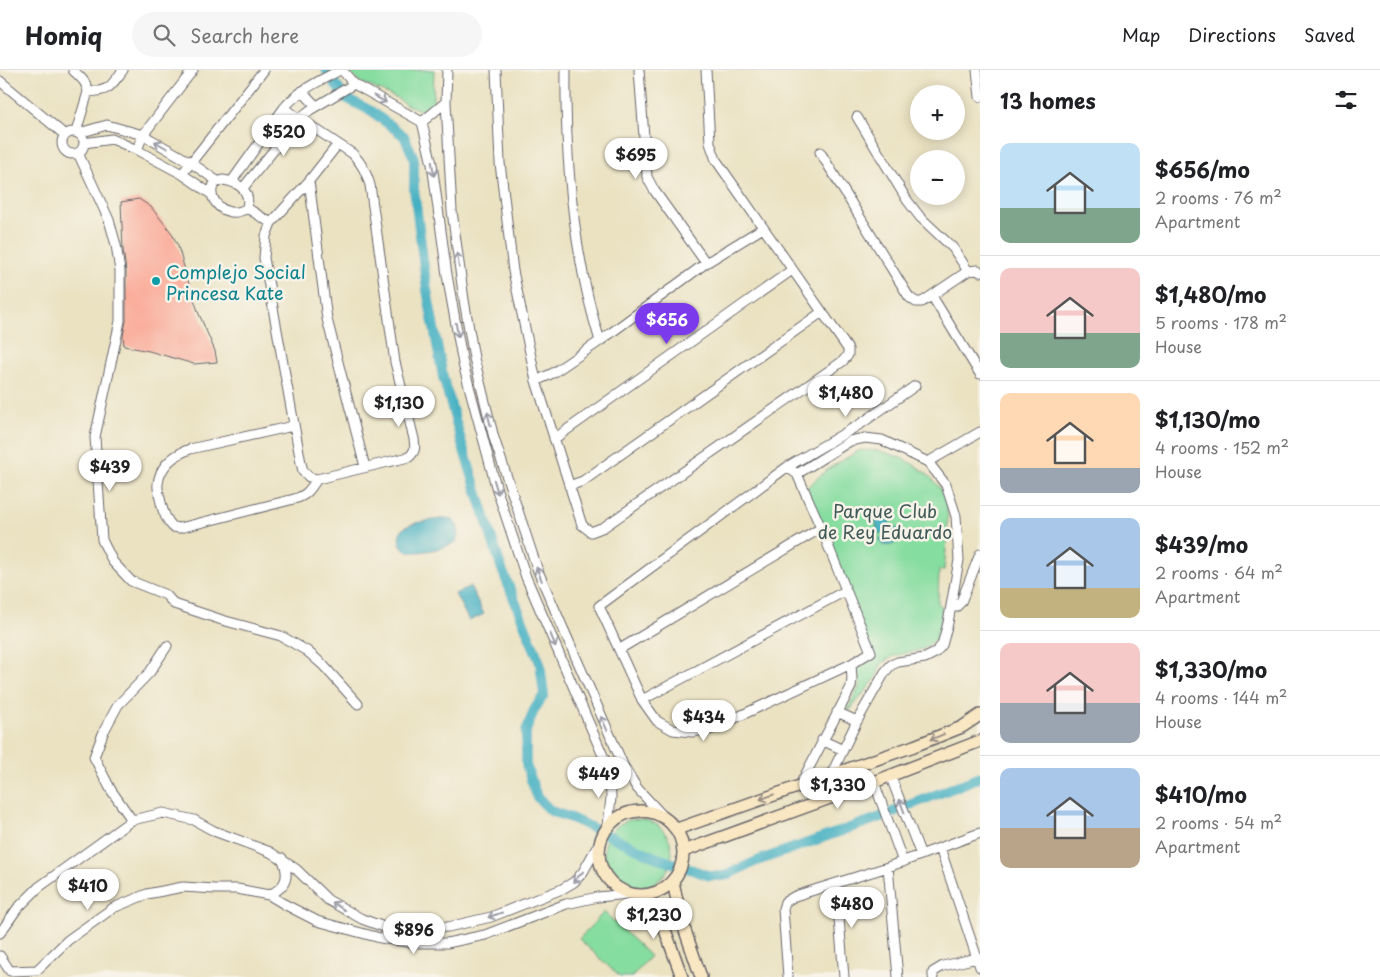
<!DOCTYPE html>
<html lang="en">
<head>
<meta charset="utf-8">
<style>
	:root { --surface:#fff; --page:#f6f6f6; --text:#202124; --muted:#757577; --line:#e0e0e0; --accent:#7c3aed }
	body { margin:0; font-family:"Playpen Sans",sans-serif; background:var(--page); color:var(--text); height:100vh; display:flex; flex-direction:column; font-size:19px; white-space:nowrap }
	* { box-sizing:border-box; margin:0 }
	p { font-size:16px; color:var(--muted) }
	.icon { flex:none; width:28px; height:28px; fill:none; stroke:currentColor; stroke-width:2; stroke-linecap:round; stroke-linejoin:round }
	.map { position:relative; flex:1; overflow:hidden }
	.side { display:flex; flex-direction:column; background:var(--surface); width:400px }
	.side>* { flex:none }
	.buttons { position:absolute; left:910px; top:15px; display:grid; gap:10px }
	.buttons a { display:grid; place-items:center; width:55px; height:55px; border-radius:50%; background:var(--surface); box-shadow:0 2px 12px #0003; font-size:25px }
	.price { position:absolute; translate:-50% -42px; padding:0 11px; border-radius:18px; background:#fff; color:#222; font-size:16px; line-height:32px; filter:drop-shadow(0 1px 2px #0008) }
	.price::after { content:''; position:absolute; left:50%; top:30px; width:15px; height:11px; margin-left:-8px; background:inherit; clip-path:polygon(0 0,100% 0,50% 100%) }
	.price.active { background:var(--accent); color:#fff }
	ul { padding:0; list-style:none }
	li { display:flex; align-items:center; gap:15px; height:125px; padding:0 20px }
	li+li { border-top:1px solid var(--line) }
	li span { display:grid; place-items:center; flex:none; width:140px; height:100px; border-radius:10px; color:#555 }
	li>.icon { margin-inline-start:auto }
	span .icon { width:60px; height:60px; fill:#fffc; stroke-width:1 }
	li b { font-size:21px }
	h2 { display:flex; justify-content:space-between; align-items:center; height:60px; padding:0 20px; font-size:21px }
	header { display:flex; align-items:center; gap:30px; box-sizing:border-box; height:70px; padding:0 25px; background:var(--surface); border-bottom:1px solid var(--line) }
	header strong { font-size:24px }
	nav { display:flex; gap:28px; margin-inline-start:auto; font-size:18px }
	.search { width:350px; height:45px; background:var(--page); display:flex; align-items:center; gap:12px; box-sizing:border-box; padding:0 18px; border-radius:28px; color:var(--muted); font-size:19px }
	main { display:flex; flex:1; min-height:0 }
	.map>svg:first-child { display:block }
	.green { fill:#86dda0; stroke:#54806e }
	.water { fill:#45b0c2; stroke:#34697e }
	.lines { fill:none; stroke-linecap:round; stroke-linejoin:round }
	.canal { stroke:#45b0c2; stroke-width:10 }
	.building { fill:#faae9c }
	.street-casing { stroke:#68656a; stroke-width:11 }
	.secondary-casing { stroke:#68656a; stroke-width:14 }
	.street { stroke:#fff; stroke-width:9 }
	.secondary { stroke:#f9e7c3; stroke-width:11 }
	.oneway { stroke:#9c9ca7 }
	.oneway2 { stroke:#988e86 }
	.culture-dot { fill:#0f9aa8; stroke:#f7f3e8; stroke-width:2 }
	.labels { text-anchor:middle; dominant-baseline:central; stroke-width:5; stroke-linejoin:round; paint-order:stroke }
	.culture-label { font-size:18px; fill:#0d838f; stroke:#f7f3e8; text-anchor:start }
	.park-label { font-size:18px; fill:#405a59; stroke:#f7f3e8 }
</style>
</head>
<body>
<header>
<strong>Homiq</strong>
<div class="search"><svg class="icon" aria-label="search" viewBox="0 0 24 24"><circle cx="10" cy="10" r="6"/><path d="M15 15l6 6"/></svg>Search here</div>
<nav><a>Map</a><a>Directions</a><a>Saved</a></nav>
</header>
<main>
<div class="map">
<svg width="980" height="907" viewBox="0 0 980 907">
	<rect width="100%" height="100%" fill="#f7f3e8"/>
	<filter id="ink" filterUnits="userSpaceOnUse"><feTurbulence type="fractalNoise" baseFrequency=".02" numOctaves="2"/><feDisplacementMap in="SourceGraphic" scale="10" xChannelSelector="R" yChannelSelector="G"/><feConvolveMatrix kernelMatrix="1 2 1 2 8 2 1 2 1" color-interpolation-filters="sRGB"/></filter>
	<filter id="wash" filterUnits="userSpaceOnUse"><feTurbulence type="fractalNoise" baseFrequency=".0096" numOctaves="4" result="noise"/><feDisplacementMap in="SourceGraphic" scale="20" xChannelSelector="R" yChannelSelector="G"/><feGaussianBlur stdDeviation="1.12" result="paint"/><feColorMatrix in="noise" values="0 0 0 0 0 0 0 0 0 0 0 0 0 0 0 0 0 1.4 0 .05"/><feComposite in="paint" operator="in"/></filter>
	<g filter="url(#wash)">
		<rect width="100%" height="100%" fill="#ebe2c2"/>
		<path class="green" d="M349,0H434L433,32L428,38L420,40L405,34L397,28L360,12L353,6Z
			M860,380C867,381 876,380 883,382C909,388 944,409 947,438C949,458 946,480 944,500H939L938,534L942,536L941,555L936,569L923,579L894,586L882,593L876,608L850,640L848,639L860,615L854,600L874,588L805,419L828,399Z
			M604 783a34 34 0 1 1 68 0a34 34 0 1 1-68 0Z
			M604,842L650,886L632,907H620L579,869Z"/>
		<path class="water" d="M887,438L890,452L886,462L878,464L874,439Z
			M446,448L452,449C460,455 459,463 456,472C445,478 414,486 404,480C385,451 427,452 446,448Z
			M893,456L900,461C899,471 894,477 884,475L879,469L890,466Z
			M470,516L484,544L469,551L455,524Z"/>
		<g class="lines">
			<path class="canal" d="M326,0L344,27L371,41L404,66L414,88V119L427,220L443,307L463,377L501,497L540,593L544,625L534,640L526,661V695L537,727L551,741L571,748L655,787L710,806H724L757,791L878,748L980,707"/>
		</g>
		<g id="blocks">
			<path class="building" d="M139,129L151,137L171,162L178,176L191,221L199,244L215,281L217,292L194,294L149,281L124,276L123,266L126,251V201L123,179L121,132Z"/>
		</g>
	</g>
	<g filter="url(#ink)">
		<use href="#blocks" fill-opacity="0" stroke="#68656a" stroke-width="1"/>
		<g class="lines">
			<g class="street-casing">
				<path id="street" d="M73,0C80,7 87,12 88,22L76,62
					M342,0L354,14L422,52L432,94L447,205L463,294L497,420L526,507L610,702L611,727L608,756
					M447,0L446,32L452,141L464,230L474,288L494,368L538,501L624,697L637,718L663,746
					M496,0L500,93L513,201L536,311L582,455L591,462L604,457L843,291L848,285V279L716,90L710,73L706,0
					M566,0C565,91 573,184 600,271
					M639,0L647,107L654,120L706,193
					M977,0L980,27
					M0,11L65,65
					M302,21L316,36
					M88,22C110,21 110,17 123,0
					M857,47L907,130L920,147L953,178L968,201
					M422,52L446,32
					M62 73a11 11 0 1 1 22 0a11 11 0 1 1-22 0Z
					M79,63L107,55L143,65L190,92L217,111
					M84,73L112,69L137,80L182,104L211,124
					M137,80L143,65L193,0
					M820,82L909,227L916,232H922L968,201L978,200L980,202
					M78,83L109,150L116,175L120,201V251L95,367L102,470L113,492L131,511L166,525L174,534L222,550L281,566L307,581L323,595L358,634
					M182,104L264,0
					M223,110C238,112 251,120 247,138C221,155 197,115 223,110Z
					M232,111L284,38C299,20 319,11 340,0
					M309,111L327,249L365,397
					M243,118L299,49L310,40L354,14
					M247,138L271,153L309,111L338,74
					M271,153L266,166L264,188L301,393L303,401L309,407L317,409L409,387C416,381 415,377 414,369L395,292L370,115C366,102 362,94 353,84L284,38
					M932,226L980,304
					M536,311L553,303L600,271L706,193L763,158
					M293,356L190,379C174,385 160,395 158,414C157,419 160,427 161,433C163,442 166,450 173,457L180,458L294,429C306,426 310,420 317,409
					M554,369L792,200
					M928,392L980,362
					M787,397L797,404L821,458L871,582L851,594L712,659L692,662L673,660L657,651L642,630L599,536L787,397L862,353L915,316
					M797,404L850,371L865,368L882,370L928,392L946,415L956,446L959,490L948,553L942,575L935,583L925,588L898,592L891,595L885,602L857,651L831,705
					M569,416L583,411L822,242
					M951,536L956,537L961,532L980,484
					M620,579L821,458
					M642,630L845,521
					M837,642L857,651
					M822,670L843,680
					M890,705L921,785
					M874,712L903,792
					M800,715L851,617L852,609L851,594
					M132,750L111,720L94,687L104,661L118,635L150,602L167,576
					M940,778L980,897
					M888,797L898,907
					M836,814L844,907
					M269,825C287,817 290,806 282,788
					M0,863L17,839L39,817L132,750L163,743L194,750L214,761L270,782L296,799L328,830L362,849L384,857L417,859L448,857L491,847L562,819L574,812L583,802L601,770
					M0,886L10,901L37,900L68,870L113,838L147,824L183,817L215,819H237L269,825L284,834L317,851L380,868L414,873H447L485,865L566,834L598,827L628,824
					M788,907L783,839L785,832L795,826L888,797L980,763
					M933,907V902L943,896L977,888"/>
			</g>
			<g class="secondary-casing">
				<path id="secondary" d="M599 783a42 42 0 1 1 84 0a42 42 0 1 1-84 0Z
					M677,759L914,676L962,657L980,645
					M684,781L874,712L980,671
					M673,812L681,849L701,907
					M644,826L665,860L682,907"/>
			</g>
			<use href="#street" class="street"/>
			<use href="#secondary" class="secondary"/>
		</g>
		<defs><path id="oneway-shaft" d="M-6 0H5M1.5-3L5.5 0L1.5 3" fill="none" stroke-width="1.6" stroke-linecap="round" stroke-linejoin="round" transform="scale(1.25)"/></defs>
		<g class="oneway">
			<use href="#oneway-shaft" transform="translate(380 29) rotate(29)"/>
			<use href="#oneway-shaft" transform="translate(161 75) rotate(-150)"/>
			<use href="#oneway-shaft" transform="translate(433 99) rotate(81)"/>
			<use href="#oneway-shaft" transform="translate(458 190) rotate(-97)"/>
			<use href="#oneway-shaft" transform="translate(457 260) rotate(80)"/>
			<use href="#oneway-shaft" transform="translate(489 349) rotate(-104)"/>
			<use href="#oneway-shaft" transform="translate(496 417) rotate(73)"/>
			<use href="#oneway-shaft" transform="translate(539 504) rotate(-112)"/>
			<use href="#oneway-shaft" transform="translate(553 570) rotate(67)"/>
			<use href="#oneway-shaft" transform="translate(604 653) rotate(-114)"/>
			<use href="#oneway-shaft" transform="translate(902 736) rotate(-110)"/>
			<use href="#oneway-shaft" transform="translate(578 807) rotate(133)"/>
			<use href="#oneway-shaft" transform="translate(338 836) rotate(-147)"/>
			<use href="#oneway-shaft" transform="translate(495 845) rotate(161)"/>
		</g>
		<g class="oneway2">
			<use href="#oneway-shaft" transform="translate(937 667) rotate(158)"/>
			<use href="#oneway-shaft" transform="translate(767 727) rotate(160)"/>
		</g>
	</g>
	<circle class="culture-dot" cx="156" cy="211" r="5"/>
	<g class="labels">
		<g class="culture-label">
			<text x="166" y="201">Complejo Social<tspan x="166" dy="21">Princesa Kate</tspan></text>
		</g>
		<g class="park-label">
			<text x="885" y="440">Parque Club<tspan x="885" dy="21">de Rey Eduardo</tspan></text>
		</g>
	</g>
</svg>
<div class="buttons">
<a>+</a>
<a>−</a>
</div>
<b class="price" style="left:284px;top:87px">$520</b>
<b class="price" style="left:636px;top:110px">$695</b>
<b class="price active" style="left:667px;top:275px">$656</b>
<b class="price" style="left:846px;top:348px">$1,480</b>
<b class="price" style="left:399px;top:358px">$1,130</b>
<b class="price" style="left:110px;top:422px">$439</b>
<b class="price" style="left:704px;top:672px">$434</b>
<b class="price" style="left:599px;top:729px">$449</b>
<b class="price" style="left:838px;top:740px">$1,330</b>
<b class="price" style="left:88px;top:841px">$410</b>
<b class="price" style="left:852px;top:859px">$480</b>
<b class="price" style="left:654px;top:870px">$1,230</b>
<b class="price" style="left:414px;top:885px">$896</b>
</div>
<section class="side">
<h2>13 homes<svg class="icon" aria-label="filters" viewBox="0 0 24 24"><path d="M4 7h16M4 17h16"/><circle cx="9" cy="7" r="2"/><circle cx="15" cy="17" r="2"/></svg></h2>
<ul>
<li><span style="background:linear-gradient(#bfe0f5 65%,#7fa58c 0)"><svg class="icon" aria-label="home" viewBox="0 0 24 24"><path d="M3 11l9-7 9 7M6 9v11h12V9"/></svg></span><div><b>$656/mo</b><p>2 rooms · 76 m²</p><p>Apartment</p></div></li>
<li><span style="background:linear-gradient(#f6c9c9 65%,#7fa58c 0)"><svg class="icon" aria-label="home" viewBox="0 0 24 24"><path d="M3 11l9-7 9 7M6 9v11h12V9"/></svg></span><div><b>$1,480/mo</b><p>5 rooms · 178 m²</p><p>House</p></div></li>
<li><span style="background:linear-gradient(#ffd9b3 75%,#9aa5b1 0)"><svg class="icon" aria-label="home" viewBox="0 0 24 24"><path d="M3 11l9-7 9 7M6 9v11h12V9"/></svg></span><div><b>$1,130/mo</b><p>4 rooms · 152 m²</p><p>House</p></div></li>
<li><span style="background:linear-gradient(#a9c7e8 70%,#c2b280 0)"><svg class="icon" aria-label="home" viewBox="0 0 24 24"><path d="M3 11l9-7 9 7M6 9v11h12V9"/></svg></span><div><b>$439/mo</b><p>2 rooms · 64 m²</p><p>Apartment</p></div></li>
<li><span style="background:linear-gradient(#f6c9c9 60%,#9aa5b1 0)"><svg class="icon" aria-label="home" viewBox="0 0 24 24"><path d="M3 11l9-7 9 7M6 9v11h12V9"/></svg></span><div><b>$1,330/mo</b><p>4 rooms · 144 m²</p><p>House</p></div></li>
<li><span style="background:linear-gradient(#a9c7e8 60%,#b9a48a 0)"><svg class="icon" aria-label="home" viewBox="0 0 24 24"><path d="M3 11l9-7 9 7M6 9v11h12V9"/></svg></span><div><b>$410/mo</b><p>2 rooms · 54 m²</p><p>Apartment</p></div></li>
</ul>
</section>
</main>
</body>
</html>
